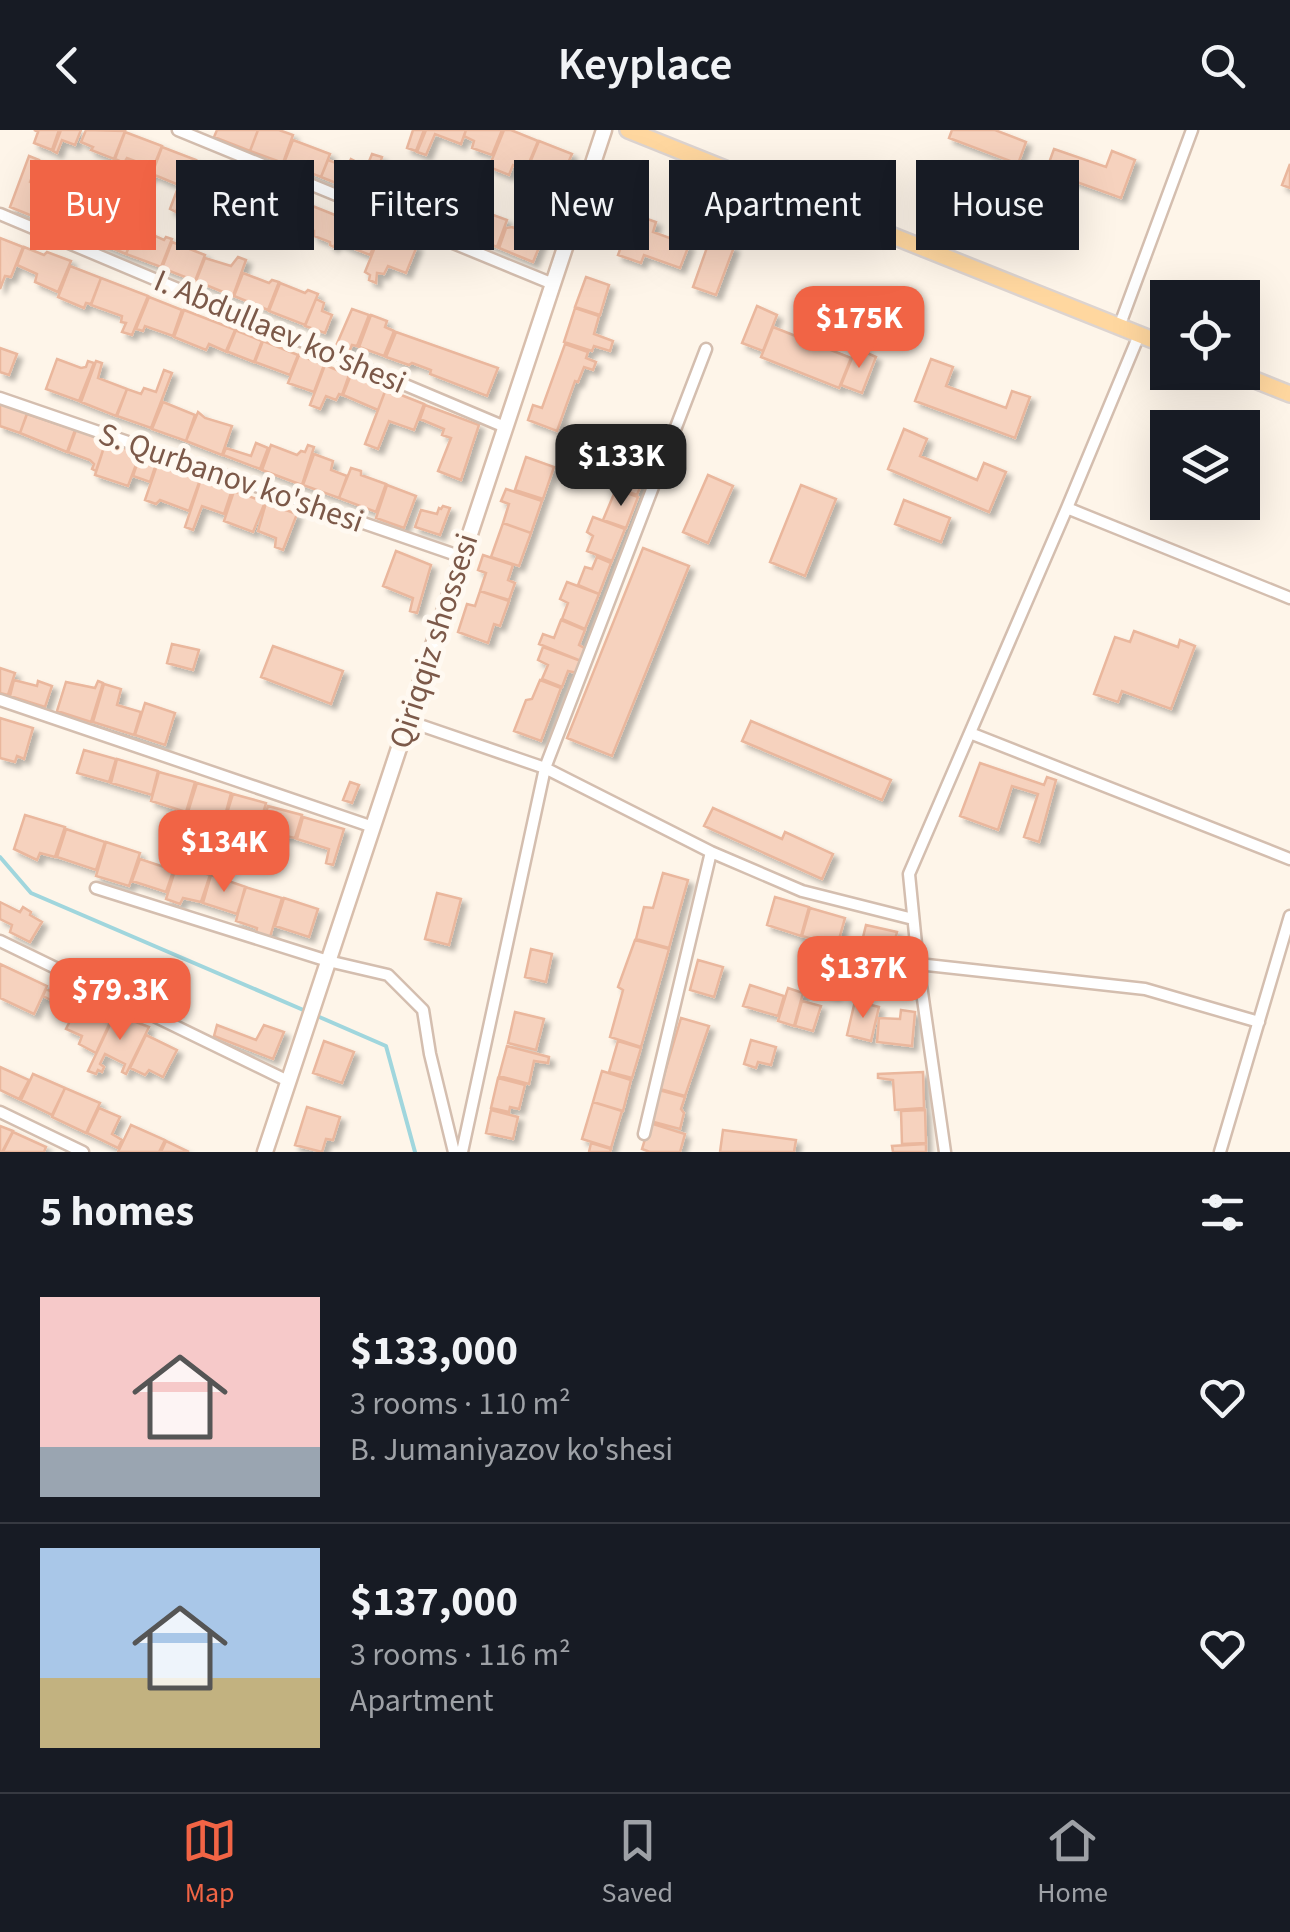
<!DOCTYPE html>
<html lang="en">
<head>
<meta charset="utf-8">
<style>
	:root { --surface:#171b24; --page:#20242c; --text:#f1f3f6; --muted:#9ea1a6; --line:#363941; --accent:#f16445 }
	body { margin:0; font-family:"Source Sans 3",sans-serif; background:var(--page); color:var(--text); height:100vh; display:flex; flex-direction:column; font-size:38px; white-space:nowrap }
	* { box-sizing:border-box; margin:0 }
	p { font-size:32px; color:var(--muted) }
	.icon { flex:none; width:55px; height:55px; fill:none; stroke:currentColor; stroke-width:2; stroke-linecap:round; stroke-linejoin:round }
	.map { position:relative; height:1022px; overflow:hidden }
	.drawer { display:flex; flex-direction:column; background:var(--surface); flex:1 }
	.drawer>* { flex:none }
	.banner { position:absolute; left:30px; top:30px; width:1230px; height:90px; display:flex; gap:20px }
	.fabs { position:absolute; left:1150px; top:150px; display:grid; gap:20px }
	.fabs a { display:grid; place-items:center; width:110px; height:110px; border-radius:0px; background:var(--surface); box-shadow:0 10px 40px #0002; font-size:50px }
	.price { position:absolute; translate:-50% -85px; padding:0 22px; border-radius:20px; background:var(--accent); color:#fff; font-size:32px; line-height:65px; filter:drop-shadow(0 2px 5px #0008) }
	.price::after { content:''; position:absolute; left:50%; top:60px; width:30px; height:22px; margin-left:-15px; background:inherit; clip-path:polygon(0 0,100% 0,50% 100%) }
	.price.on { background:#222; color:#fff }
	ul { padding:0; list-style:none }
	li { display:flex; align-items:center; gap:30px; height:250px; padding:0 40px }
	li+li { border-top:2px solid var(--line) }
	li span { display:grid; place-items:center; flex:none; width:280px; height:200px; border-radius:0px; color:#555 }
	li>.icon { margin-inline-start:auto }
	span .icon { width:120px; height:120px; fill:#fffc; stroke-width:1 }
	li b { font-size:42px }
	h2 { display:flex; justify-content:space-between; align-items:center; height:120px; padding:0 40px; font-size:42px }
	.chip { padding:0 35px; border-radius:0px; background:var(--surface); box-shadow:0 10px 40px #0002; font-size:35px; line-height:90px }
	.chip.on { background:var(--accent); color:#fff }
	header { display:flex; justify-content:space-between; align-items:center; height:130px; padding:0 40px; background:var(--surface); font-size:45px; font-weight:600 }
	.dock { display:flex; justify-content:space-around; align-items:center; height:140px; border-top:2px solid var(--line); background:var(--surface); font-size:28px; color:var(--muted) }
	.dock a { display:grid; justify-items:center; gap:5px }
	.dock .on { color:var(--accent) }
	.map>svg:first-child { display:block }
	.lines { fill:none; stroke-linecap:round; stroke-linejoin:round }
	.stream { stroke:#a0d6dd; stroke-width:4 }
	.building { fill:#f6d2be; stroke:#eab79d; stroke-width:2.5; filter:url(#shadow) }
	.street-casing { stroke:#d4beaf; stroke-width:15 }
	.secondary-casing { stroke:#d8beac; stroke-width:19 }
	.primary-casing { stroke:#ddd4d0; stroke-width:20 }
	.street { stroke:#fff; stroke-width:10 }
	.secondary { stroke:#fff; stroke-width:14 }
	.primary { stroke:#ffd79f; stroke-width:15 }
	.labels { text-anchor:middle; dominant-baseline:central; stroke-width:10; stroke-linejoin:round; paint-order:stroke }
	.street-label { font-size:32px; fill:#7c5949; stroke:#fff9f1 }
</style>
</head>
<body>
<header><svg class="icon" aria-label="back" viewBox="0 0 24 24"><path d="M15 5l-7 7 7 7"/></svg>Keyplace<svg class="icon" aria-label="search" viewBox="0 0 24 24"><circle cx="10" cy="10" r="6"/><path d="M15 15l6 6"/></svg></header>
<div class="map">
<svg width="1290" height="1022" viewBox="0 0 1290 1022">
	<defs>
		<filter id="shadow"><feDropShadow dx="5" dy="5" stdDeviation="2.5" flood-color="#0004"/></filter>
	</defs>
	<rect width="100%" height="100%" fill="#fef5e9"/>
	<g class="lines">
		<path class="stream" d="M0,727L31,763L308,882
			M317,886L386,916L415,1022"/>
	</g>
	<path class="building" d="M34,0H59L52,20L34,13L38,2Z
		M61,0H81L75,15L62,10L57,23L53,21Z
		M86,0L125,1L114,29L91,20L93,17L81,12Z
		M217,0H258L250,21L214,7Z
		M258,0H279L293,5L283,33L250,21Z
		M413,0H424L416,21L407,18Z
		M426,0H466L461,14L435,4L426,25L417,22Z
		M466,0H502L492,25L472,18L474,11L464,6Z
		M504,0H511L538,11L526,40L513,35L509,45L489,37Z
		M952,0H995L1026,12L1018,34L949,8Z
		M125,2L162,16L148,50L139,46L143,34L127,28L124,33L115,29Z
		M293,10L330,24L321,47L284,33Z
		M539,11L572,24L559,53L527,40Z
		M162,17L196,30L176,82L170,79L179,55L152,44Z
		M1054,19L1106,37L1112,21L1135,30L1121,68L1046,41Z
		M372,24L382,27L378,40L401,48L391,74L357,61Z
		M29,26L39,30L30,52L38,56L37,60L63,71L55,95L10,77Z
		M351,29L365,36L356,61L321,47L328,30L347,37Z
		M197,31L237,46L226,74L193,62L184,85L177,83Z
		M1290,34V58L1282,55Z
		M238,46L274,61L265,86L227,72Z
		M400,52L404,53L403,59L415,63L416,61L435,71L427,88L392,74Z
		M276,61L309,74L300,96L267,83Z
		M439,63L471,74L461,100L429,88Z
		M67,66L103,81L91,110L56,95Z
		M310,75L345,89L334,117L330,115V112L314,106V101L302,97Z
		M474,78L507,90L497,117L464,104Z
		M104,82L123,89V93L137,98L126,124L93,110Z
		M633,84L656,92L653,102L689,115L680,138L644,125L641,133L618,125Z
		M346,89L380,102L370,125L337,112Z
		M512,97L542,110L533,132L499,118L506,98Z
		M137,98L164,110L166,107L172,109L161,137L126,124Z
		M381,102L417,116L406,143L388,136L384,144L377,143L376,153L369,150L370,145L365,142Z
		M0,108L23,117L11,147L5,146L0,159Z
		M710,109L734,117L716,165L693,157Z
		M172,112L205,125L195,151L162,138Z
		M24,117L44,125L47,122L71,131L58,162L35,152L37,144L17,135Z
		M238,127L246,130L233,166L196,151L205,128L231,136Z
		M70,136L101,148L91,174L86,173L84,178L58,167Z
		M243,143L269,153L272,150L279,152L268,180L234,166Z
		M586,147L609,155L600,185L575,177Z
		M101,148L148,166L132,205L122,202L126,193L121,192L122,186L91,175Z
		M280,153L305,163L308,160L318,164L305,195L269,181Z
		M149,167L182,180L173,206L145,196L143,201L136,199Z
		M316,169L324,173L322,181L332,185L325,203L305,196Z
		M757,176L777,185L763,221L742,213Z
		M575,178L599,186L594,204L613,211L610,221L594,216L592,221L564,212Z
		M352,179L369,185L357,216L352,215L349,222L336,216Z
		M184,180L236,200L227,222L209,214L206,220L174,207Z
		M371,185L387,191L385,197L394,201L384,226L359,217Z
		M773,197L851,228L839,258L761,227Z
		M235,200L262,211L254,232L226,221Z
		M396,202L498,238L487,266L430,244L431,240L412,233L409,235L386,227Z
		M263,211L298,225L290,245L255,232Z
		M565,214L588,222L586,228L596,232L593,240L584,237L578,252L575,251L557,301L528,290L533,275L542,278Z
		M0,218L17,224L9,245L0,242Z
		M856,218L876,227L862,263L841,255Z
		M299,225L324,235L314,262L288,253Z
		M57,229L81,238L86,237L88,231L94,233L79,271L46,259Z
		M931,229L953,237L946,256L1006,278L1012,261L1030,267L1015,308L915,271Z
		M96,231L102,233L98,248L127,259L116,286L81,272Z
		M325,235L349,245L342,265L339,264L336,270L326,266L320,279L310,275Z
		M164,240L172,243L151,298L117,286L127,259L141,264L144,258L156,262Z
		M352,242L387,256L378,280L343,265Z
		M386,259L424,274L414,300L389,291L378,319L365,314Z
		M0,272L29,278L20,303L0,296Z
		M163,272L195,285L186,311L152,299Z
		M425,275L479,295L461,350L438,341L451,308L442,305L444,299L420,289Z
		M198,282L205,288L232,296L222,325L186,311Z
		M27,284L75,300L67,322L20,303Z
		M904,299L927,309L920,326L977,350L984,333L1006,342L989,382L888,339Z
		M76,300L106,311L96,341L92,339L94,334L90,330L68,322Z
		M106,311L140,324L128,356L95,345Z
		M256,313L268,318L260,339L223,325L226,318L251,326Z
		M271,315L297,325L301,321L305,322L308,315L314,317L302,355L262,340Z
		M624,319L651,330L637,365L623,360L628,345L616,340Z
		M314,324L333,331L331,340L347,346L339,368L303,355Z
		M140,325L157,331L150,352L133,346Z
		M526,327L554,337L543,369L515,360Z
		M158,332L201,347L189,381L160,370L156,374L145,370Z
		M351,338L361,341V345L386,354L376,382L339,368Z
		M708,345L733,356L708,413L683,402Z
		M201,349L232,360L224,384L202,376L193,400L185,397Z
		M387,355L416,366L404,398L376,388Z
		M801,355L836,369L805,446L770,432Z
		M506,359L542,371L531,403L503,393L509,374L501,371Z
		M616,359L638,367L626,398L603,390Z
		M234,361L265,372L253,402L224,391Z
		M904,370L950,388L941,412L895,394Z
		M266,373L297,384L283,420L275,417L276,408L258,401Z
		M443,376L450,378L440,405L415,397L421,380L437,384L439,378L441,379Z
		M593,387L625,399L612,431L587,421L593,406L587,402Z
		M503,393L531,403L519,436L491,427Z
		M643,418L689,436L612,626L567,608Z
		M396,421L431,435L417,483L410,481L413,468L383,456Z
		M483,425L513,435L508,450L515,453L509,470L480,461L486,443L478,440Z
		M597,427L611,433L599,464L578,455L585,437L592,439Z
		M567,452L599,464L585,499L562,489L568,473L560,469Z
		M480,461L509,471L500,496L494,494L488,513L458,502L467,474L475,476Z
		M561,490L585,500L579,515L586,519L581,531L539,514L543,504L554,508Z
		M1134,501L1178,517L1180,510L1195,516L1171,579L1122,561L1118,572L1094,564L1115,507L1130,512Z
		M172,514L199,520L193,540L167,533Z
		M273,516L343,541L331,574L261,547Z
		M543,517L581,531L577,543L568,541L562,557L542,549L548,535L538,530Z
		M0,538L15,543L8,565L0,563Z
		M14,550L37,556L38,551L52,556L45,577L10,566Z
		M540,550L561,558L541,611L514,601L526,570L532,569Z
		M98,551L103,553L91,592L57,581L66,552L95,558Z
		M104,554L121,559L117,575L141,582L134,605L93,592Z
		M145,573L175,583L165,615L135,605Z
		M0,588L33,598L24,629L17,626L15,632L0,628Z
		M751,591L891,650L882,670L742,611Z
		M84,620L116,629L109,652L77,643Z
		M117,629L158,641L152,665L111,653Z
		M980,633L1044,655L1047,647L1056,650L1039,712L1024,707L1038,664L1012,656L998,700L960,686Z
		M159,642L195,652L186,682L151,671Z
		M350,652L359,655L352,673L343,670Z
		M197,653L231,663L223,693L188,682Z
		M233,664L266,673L252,721L241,718L247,700L224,693Z
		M268,676L302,685L295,708L267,702L265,707L259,706Z
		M713,678L782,709L785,702L833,724L822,749L704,696Z
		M25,685L65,697L55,727L40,723L37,730L14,719Z
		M303,687L344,699L333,735L326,733L329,719L297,709Z
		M66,699L105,712L96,740L57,727Z
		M106,712L140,723L129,756L96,746Z
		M140,729L167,738L171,731L176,733L166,762L132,751Z
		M178,731L184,733L185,737L210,745L201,772L183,768L180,774L166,769Z
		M663,743L688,750L669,818L636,809L644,777L653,778Z
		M211,745L246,757L237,784L203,773Z
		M245,757L282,768L270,807L256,803L257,798L236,791Z
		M437,763L461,769L449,815L425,809Z
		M775,767L809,777L801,806L767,795Z
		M284,768L318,779L309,807L275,796Z
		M0,772L20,782L23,777L31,782L30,785L42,792L30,812L10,802L12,795L0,789Z
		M810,778L845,788L837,816L802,806Z
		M866,795L897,802L887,839L857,832Z
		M635,810L669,819L641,917L610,907L623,860L618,857Z
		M531,819L552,824L546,852L525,847Z
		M835,826L845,830L835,865L824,862Z
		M698,830L723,837L714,867L690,860Z
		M0,834L47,856L34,884L0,868Z
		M138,839L172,855L161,879L126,863Z
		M750,855L784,866L778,886L743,876Z
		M788,858L803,863L794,896L778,891Z
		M46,859L76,873L70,887L55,880L58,874L43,866Z
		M802,871L821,876L813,901L795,896Z
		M855,871L879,877L871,911L847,905Z
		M79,873L112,888L96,923L79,914L82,906L66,899Z
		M901,880L915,882L912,916L877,912L879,888L900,889Z
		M515,882L544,889L536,920L508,913Z
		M115,884L149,897L126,944L122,942L125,934L105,924L100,934L104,937L102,942L98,940L96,944L88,941Z
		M681,888L709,896L685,966L660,959Z
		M217,895L256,910L264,895L284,902L273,929L214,906Z
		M146,905L177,920L163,947L149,940L145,945L130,938Z
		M751,910L776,917L771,935L758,932L756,938L744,934Z
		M324,911L354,922L342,953L313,943Z
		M618,911L641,918L632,948L609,942Z
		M507,916L549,927L548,933L534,931L529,954L499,946Z
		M0,937L29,950L19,969L0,960Z
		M602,941L631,950L623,981L593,972Z
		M923,942L924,978L895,980L893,950L878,948V944Z
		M33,944L65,958L52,985L21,970Z
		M498,948L525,955L519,979L510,977L509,982L491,978Z
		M65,958L100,973L86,1003L52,987Z
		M659,960L685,967L681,979L684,983L680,999L650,991Z
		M593,972L622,981L611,1018L582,1009Z
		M307,977L340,987L333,1010L326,1009L322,1022L295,1015Z
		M99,978L120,987L112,1004L122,1010L118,1018L87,1003Z
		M491,980L518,987L513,1009L486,1003Z
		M925,980L926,1013L902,1014L901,981Z
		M650,993L685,1004L680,1022H650L642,1019Z
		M131,995L165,1010L159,1022H118Z
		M0,996L13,1001L2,1022H0Z
		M723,1000L796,1010L794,1022H720Z
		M13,1002L46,1017L44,1022H3Z
		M166,1011L189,1022H161Z
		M591,1013L611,1019L610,1022H589Z
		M926,1014V1022H893L892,1016Z"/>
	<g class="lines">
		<g class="street-casing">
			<path id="street" d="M178,0L553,154
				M0,84L505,297
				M1119,197L1192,0
				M0,268L462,427
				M1067,378L1290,468
				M0,570L373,697
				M408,591L545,638L711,722L802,761L913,789
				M970,603L1290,729
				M96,758L328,831L388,845L423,880L430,924L454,1022
				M0,811L288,951
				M918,834L1145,859L1259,892
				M0,982L83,1022
				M644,1004L711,722
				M462,1022L545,638L706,219
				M945,1022L918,834L909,744L1067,378L1139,205
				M1220,1022L1290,786"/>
		</g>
		<g class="secondary-casing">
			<path id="secondary" d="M265,1022L604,0"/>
		</g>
		<g class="primary-casing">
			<path id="primary" d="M628,0L1168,216
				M1235,242L1290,264"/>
		</g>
		<use href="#street" class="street"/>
		<use href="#secondary" class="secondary"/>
		<use href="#primary" class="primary"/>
	</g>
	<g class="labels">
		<g class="street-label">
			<text transform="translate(280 202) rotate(23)">I. Abdullaev ko'shesi</text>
			<text transform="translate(231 348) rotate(19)">S. Qurbanov ko'shesi</text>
			<text transform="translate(434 511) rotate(-72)">Qiriqqiz shossesi</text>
		</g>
	</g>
</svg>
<div class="fabs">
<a><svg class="icon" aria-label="locate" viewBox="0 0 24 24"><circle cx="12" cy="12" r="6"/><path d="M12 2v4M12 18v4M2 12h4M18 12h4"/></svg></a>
<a><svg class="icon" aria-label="layers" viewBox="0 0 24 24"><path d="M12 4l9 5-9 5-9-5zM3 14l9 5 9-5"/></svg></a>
</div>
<b class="price" style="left:859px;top:241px">$175K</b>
<b class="price on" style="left:621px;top:379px">$133K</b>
<b class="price" style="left:224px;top:765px">$134K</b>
<b class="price" style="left:863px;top:891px">$137K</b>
<b class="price" style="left:120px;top:913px">$79.3K</b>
<div class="banner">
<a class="chip on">Buy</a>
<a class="chip">Rent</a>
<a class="chip">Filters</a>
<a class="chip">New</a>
<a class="chip">Apartment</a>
<a class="chip">House</a>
</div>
</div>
<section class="drawer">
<h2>5 homes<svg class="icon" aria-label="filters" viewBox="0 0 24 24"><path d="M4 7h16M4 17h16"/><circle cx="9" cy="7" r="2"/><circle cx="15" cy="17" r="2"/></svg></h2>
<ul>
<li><span style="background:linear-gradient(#f6c9c9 75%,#9aa5b1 0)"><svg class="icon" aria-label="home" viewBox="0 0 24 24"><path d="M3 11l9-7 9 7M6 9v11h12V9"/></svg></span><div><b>$133,000</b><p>3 rooms · 110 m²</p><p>B. Jumaniyazov ko'shesi</p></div><svg class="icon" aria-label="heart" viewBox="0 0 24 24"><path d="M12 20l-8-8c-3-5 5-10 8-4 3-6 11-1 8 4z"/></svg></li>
<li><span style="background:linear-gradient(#a9c7e8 65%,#c2b280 0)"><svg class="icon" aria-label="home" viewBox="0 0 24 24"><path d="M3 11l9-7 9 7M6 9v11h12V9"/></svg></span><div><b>$137,000</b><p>3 rooms · 116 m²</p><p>Apartment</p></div><svg class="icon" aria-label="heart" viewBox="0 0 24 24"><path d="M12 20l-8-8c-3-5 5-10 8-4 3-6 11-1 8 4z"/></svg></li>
</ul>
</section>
<nav class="dock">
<a class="on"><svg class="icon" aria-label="map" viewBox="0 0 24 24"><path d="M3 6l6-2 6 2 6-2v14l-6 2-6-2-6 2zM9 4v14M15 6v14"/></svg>Map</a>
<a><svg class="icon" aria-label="saved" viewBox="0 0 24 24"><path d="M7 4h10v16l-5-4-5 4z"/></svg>Saved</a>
<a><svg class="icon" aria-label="home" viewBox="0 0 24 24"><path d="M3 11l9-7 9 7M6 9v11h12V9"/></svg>Home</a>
</nav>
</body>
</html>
